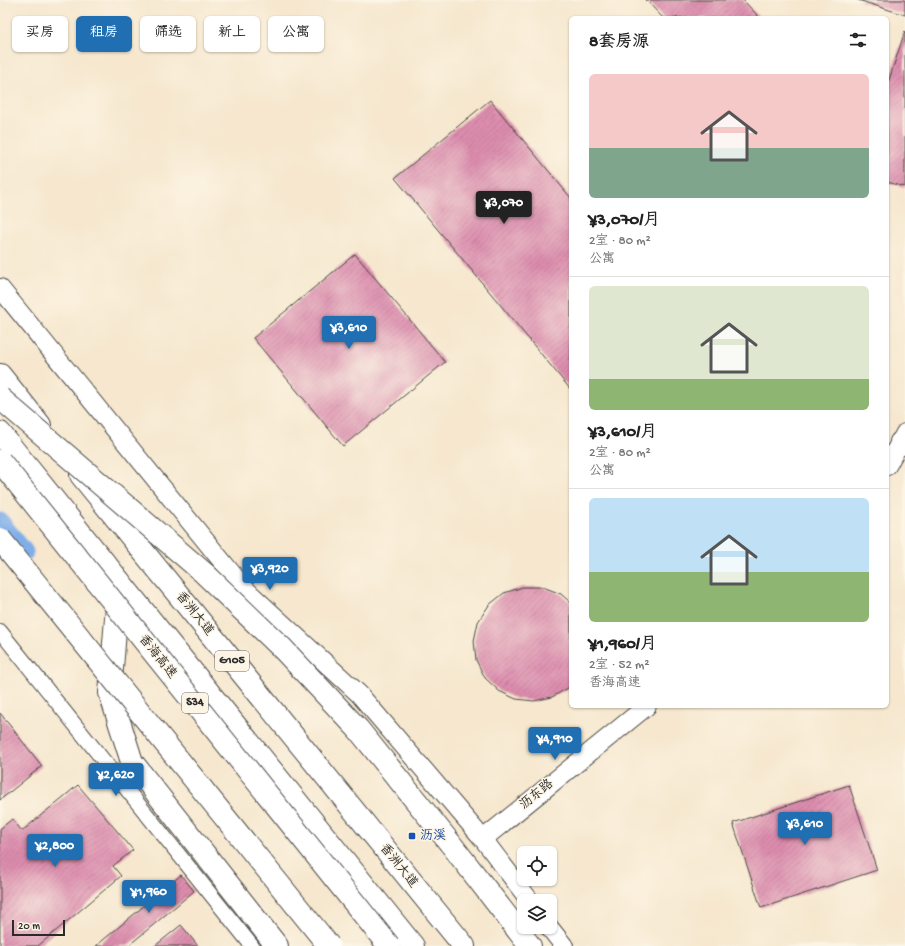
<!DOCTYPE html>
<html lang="zh">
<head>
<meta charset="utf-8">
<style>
	:root { --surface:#fff; --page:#f6f6f6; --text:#222; --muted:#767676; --line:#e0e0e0; --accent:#1f6fb2 }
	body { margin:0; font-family:"Gochi Hand","LXGW WenKai TC",sans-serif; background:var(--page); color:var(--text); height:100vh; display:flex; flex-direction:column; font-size:15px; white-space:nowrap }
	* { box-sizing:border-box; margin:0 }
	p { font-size:13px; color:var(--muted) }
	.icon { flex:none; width:22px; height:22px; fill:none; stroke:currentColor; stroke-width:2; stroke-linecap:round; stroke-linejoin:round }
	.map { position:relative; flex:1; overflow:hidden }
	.panel { position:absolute; left:569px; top:16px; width:320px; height:692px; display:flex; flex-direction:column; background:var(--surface); border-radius:6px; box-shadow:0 1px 3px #0004 }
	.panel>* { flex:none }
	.top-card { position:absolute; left:12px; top:16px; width:380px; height:36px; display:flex; gap:8px }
	.buttons { position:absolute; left:517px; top:846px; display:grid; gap:8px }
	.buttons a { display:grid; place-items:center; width:40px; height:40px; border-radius:6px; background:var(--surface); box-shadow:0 1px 3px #0004; font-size:20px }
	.scale { position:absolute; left:12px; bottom:10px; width:53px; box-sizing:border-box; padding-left:4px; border:2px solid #2b2b2b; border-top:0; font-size:11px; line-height:14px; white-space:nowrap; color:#2b2b2b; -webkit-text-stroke:3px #fcf5e5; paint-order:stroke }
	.price { position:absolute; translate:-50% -34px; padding:0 9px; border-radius:4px; background:var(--accent); color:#fff; font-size:13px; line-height:26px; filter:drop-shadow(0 1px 2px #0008) }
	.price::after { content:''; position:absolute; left:50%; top:24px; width:12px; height:9px; margin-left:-6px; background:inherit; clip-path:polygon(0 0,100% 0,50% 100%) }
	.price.selected { background:#222; color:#fff }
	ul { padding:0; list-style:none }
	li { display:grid; align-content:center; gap:8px; height:212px; padding:0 20px }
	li+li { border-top:1px solid var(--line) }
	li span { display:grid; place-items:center; height:124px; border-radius:6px; color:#555 }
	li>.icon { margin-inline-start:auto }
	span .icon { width:72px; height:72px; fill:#fffc; stroke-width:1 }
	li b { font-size:17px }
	h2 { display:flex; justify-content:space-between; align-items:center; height:48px; padding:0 20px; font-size:17px }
	.pill { padding:0 14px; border-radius:6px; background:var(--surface); box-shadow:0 1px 3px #0004; font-size:14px; line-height:36px }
	.pill.selected { background:var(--accent); color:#fff }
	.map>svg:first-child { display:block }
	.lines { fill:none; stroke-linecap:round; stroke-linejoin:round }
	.canal { stroke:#7faee9; stroke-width:19 }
	.building { fill:url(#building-hatch) }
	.minor-casing { stroke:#494743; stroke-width:16 }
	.tertiary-casing { stroke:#494743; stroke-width:20 }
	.secondary-casing { stroke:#494743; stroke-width:22 }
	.trunk-casing { stroke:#494743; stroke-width:24 }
	.motorway-casing { stroke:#494743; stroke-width:24 }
	.minor { stroke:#fff; stroke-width:14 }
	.tertiary { stroke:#fff; stroke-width:18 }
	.secondary { stroke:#fff; stroke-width:20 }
	.trunk { stroke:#fff; stroke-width:22 }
	.motorway { stroke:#fff; stroke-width:22 }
	.motorway-bridge-casing { stroke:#494743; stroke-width:24; stroke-linecap:butt }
	.motorway-bridge { stroke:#fff; stroke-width:22 }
	.transit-dot { fill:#1a4fb4; stroke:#fcf5e5; stroke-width:1.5 }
	.labels { text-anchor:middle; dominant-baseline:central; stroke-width:3; stroke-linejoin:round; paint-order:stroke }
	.shield { fill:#fcf5e5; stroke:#6a6863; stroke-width:1 }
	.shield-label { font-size:12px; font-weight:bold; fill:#2b2b2b }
	.street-label { font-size:13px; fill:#2b2b2b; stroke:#fcf5e5 }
	.transit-label { font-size:13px; fill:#164399; stroke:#fcf5e5; text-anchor:start }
</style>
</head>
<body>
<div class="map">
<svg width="905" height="946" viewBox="0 0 905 946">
	<defs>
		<pattern id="building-hatch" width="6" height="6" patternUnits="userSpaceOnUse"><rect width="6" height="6" fill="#dd8dae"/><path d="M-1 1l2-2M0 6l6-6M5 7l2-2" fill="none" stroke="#b3738e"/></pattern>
	</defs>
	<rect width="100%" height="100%" fill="#fcf5e5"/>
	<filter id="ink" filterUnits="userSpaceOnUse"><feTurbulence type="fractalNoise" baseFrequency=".025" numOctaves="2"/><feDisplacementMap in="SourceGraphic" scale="8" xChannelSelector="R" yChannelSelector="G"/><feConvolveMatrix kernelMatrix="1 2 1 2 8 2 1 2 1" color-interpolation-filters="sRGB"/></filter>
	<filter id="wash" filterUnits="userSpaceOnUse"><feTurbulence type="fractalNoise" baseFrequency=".012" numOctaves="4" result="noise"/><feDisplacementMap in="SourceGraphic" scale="16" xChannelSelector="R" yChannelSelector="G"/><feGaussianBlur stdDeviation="0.9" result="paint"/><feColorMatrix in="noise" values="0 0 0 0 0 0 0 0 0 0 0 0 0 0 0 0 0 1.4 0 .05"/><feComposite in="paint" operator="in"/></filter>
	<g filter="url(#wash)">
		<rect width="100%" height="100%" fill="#f6e7ce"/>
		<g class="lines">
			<path class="canal" d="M0,522L24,552"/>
		</g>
		<g id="blocks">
			<path class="building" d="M646,0H743L760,18H663Z
				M858,0H905V15Z
				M905,31V187L887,182V86Z
				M490,100L571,198V390L395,178Z
				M355,254L445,362L343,446L253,338Z
				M523,587H543L561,594L571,603V685L568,688L552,697L534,701L516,699L499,691L485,678L476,660L474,641L478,622L489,605L504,593Z
				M0,713L42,766L0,800Z
				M78,785L133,850L113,866L121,876L38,946H0V829L12,819L22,831Z
				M849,785L877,870L761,908L733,823Z
				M181,875L194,891L128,946H96Z
				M181,925L198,946H155Z"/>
		</g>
	</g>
	<g filter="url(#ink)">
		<use href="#blocks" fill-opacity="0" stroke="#494743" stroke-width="1"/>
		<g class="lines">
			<g class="minor-casing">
				<path id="minor" d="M0,631L252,946"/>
			</g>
			<g class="tertiary-casing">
				<path id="tertiary" d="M0,288L243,587L359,694L483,839L530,901
					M887,466L905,433
					M483,839L647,706
					M549,927L564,946"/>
			</g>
			<g class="secondary-casing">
				<path id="secondary" d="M900,442L905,445"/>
			</g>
			<g class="trunk-casing">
				<path id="trunk" d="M0,375L40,425
					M0,433L413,946
					M81,475L464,946"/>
			</g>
			<g class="motorway-casing">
				<path id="motorway" d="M119,581L110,693L132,762L277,946
					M450,843L530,946"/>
			</g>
			<use href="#minor" class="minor"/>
			<use href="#tertiary" class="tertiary"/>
			<use href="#secondary" class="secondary"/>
			<use href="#trunk" class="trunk"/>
			<use href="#motorway" class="motorway"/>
			<g class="motorway-bridge-casing">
				<path id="motorway-bridge" d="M0,398L204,573L283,649L358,729L450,843
					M0,461L389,946
					M0,539L329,946"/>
			</g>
			<use href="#motorway-bridge" class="motorway-bridge"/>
		</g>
	</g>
	<rect class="transit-dot" x="408" y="832" width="8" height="8" rx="2"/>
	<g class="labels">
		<g class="shield">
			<rect x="215" y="651" width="34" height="20" rx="3"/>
			<rect x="182" y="693" width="26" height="20" rx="3"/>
		</g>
		<g class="shield-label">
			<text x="232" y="661">G105</text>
			<text x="195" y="703">S34</text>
		</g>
		<g class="street-label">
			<text transform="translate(194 614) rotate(51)">香洲大道</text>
			<text transform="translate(157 657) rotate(51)">香海高速</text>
			<text transform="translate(537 795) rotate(-39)">沥东路</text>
			<text transform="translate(398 866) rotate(51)">香洲大道</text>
		</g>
		<g class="transit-label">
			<text x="420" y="836">沥溪</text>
		</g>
	</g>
</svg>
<div class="buttons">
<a><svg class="icon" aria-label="locate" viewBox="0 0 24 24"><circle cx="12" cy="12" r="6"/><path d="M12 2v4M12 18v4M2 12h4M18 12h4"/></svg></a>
<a><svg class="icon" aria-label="layers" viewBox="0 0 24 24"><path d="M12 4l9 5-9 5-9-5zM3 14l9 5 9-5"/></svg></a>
</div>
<div class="scale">20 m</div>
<b class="price selected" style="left:504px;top:225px">¥3,070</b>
<b class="price" style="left:349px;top:350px">¥3,610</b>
<b class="price" style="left:270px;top:591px">¥3,920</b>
<b class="price" style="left:555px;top:761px">¥4,910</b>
<b class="price" style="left:116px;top:797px">¥2,620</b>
<b class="price" style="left:805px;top:846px">¥3,610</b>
<b class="price" style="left:55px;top:868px">¥2,800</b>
<b class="price" style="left:149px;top:914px">¥1,960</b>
<div class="top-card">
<a class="pill">买房</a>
<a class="pill selected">租房</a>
<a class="pill">筛选</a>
<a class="pill">新上</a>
<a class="pill">公寓</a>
</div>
<section class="panel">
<h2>8套房源<svg class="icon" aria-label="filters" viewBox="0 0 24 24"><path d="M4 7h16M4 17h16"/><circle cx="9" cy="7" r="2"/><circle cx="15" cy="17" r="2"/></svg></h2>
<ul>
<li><span style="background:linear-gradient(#f6c9c9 60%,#7fa58c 0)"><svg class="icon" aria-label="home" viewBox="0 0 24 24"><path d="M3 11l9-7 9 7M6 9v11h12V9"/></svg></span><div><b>¥3,070/月</b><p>2室 · 80 m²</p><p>公寓</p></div></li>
<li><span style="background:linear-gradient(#dfe7d0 75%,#8fb573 0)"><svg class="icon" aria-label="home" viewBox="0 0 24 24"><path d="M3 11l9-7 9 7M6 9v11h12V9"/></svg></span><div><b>¥3,610/月</b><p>2室 · 80 m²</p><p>公寓</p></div></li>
<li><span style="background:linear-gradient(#bfe0f5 60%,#8fb573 0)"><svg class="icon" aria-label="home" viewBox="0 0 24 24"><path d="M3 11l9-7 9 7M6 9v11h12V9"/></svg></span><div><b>¥1,960/月</b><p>2室 · 52 m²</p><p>香海高速</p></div></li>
</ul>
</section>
</div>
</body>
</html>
